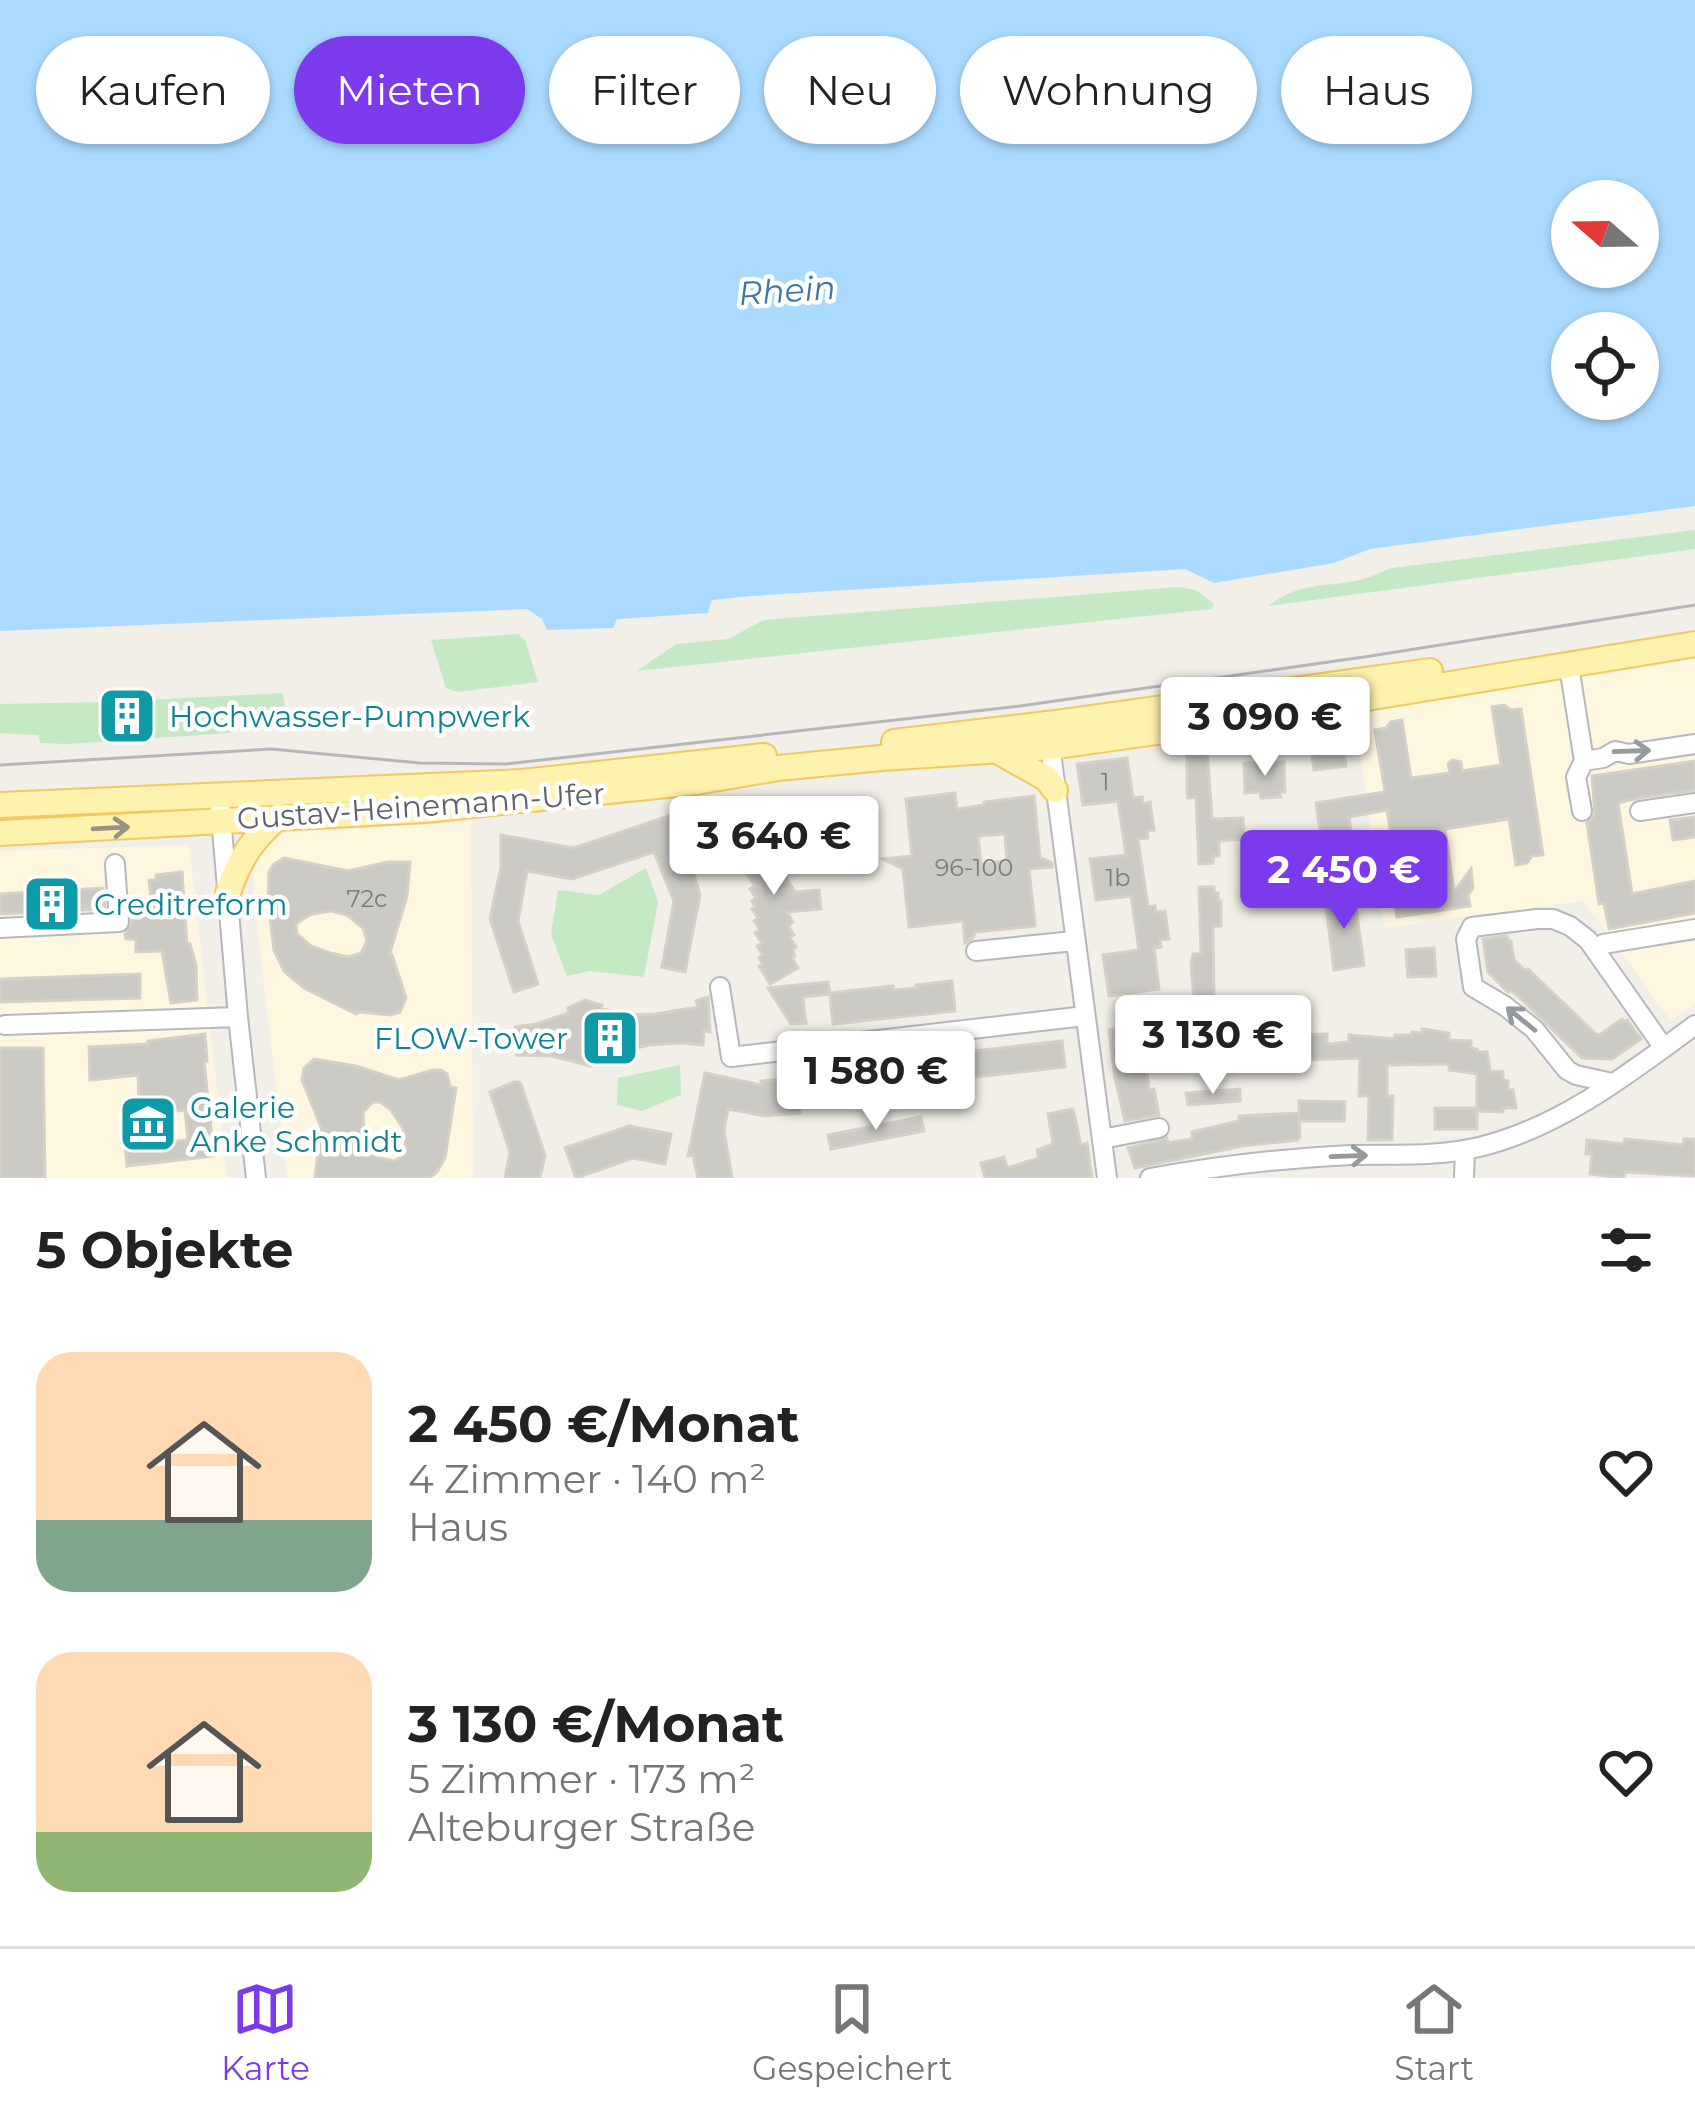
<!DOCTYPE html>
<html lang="de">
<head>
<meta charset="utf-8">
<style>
	:root { --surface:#fff; --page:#f2f2f2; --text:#222; --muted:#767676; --line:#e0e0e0; --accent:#7c3aed }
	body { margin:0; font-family:Montserrat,sans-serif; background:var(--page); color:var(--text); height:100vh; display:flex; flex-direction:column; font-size:45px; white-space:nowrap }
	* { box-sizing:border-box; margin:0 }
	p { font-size:39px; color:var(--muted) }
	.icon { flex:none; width:66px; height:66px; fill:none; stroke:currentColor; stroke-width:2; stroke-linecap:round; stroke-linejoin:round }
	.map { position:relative; height:1178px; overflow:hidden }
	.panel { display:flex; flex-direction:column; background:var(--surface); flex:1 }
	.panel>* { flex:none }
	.guide { position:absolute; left:36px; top:36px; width:1623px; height:108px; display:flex; gap:24px }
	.needle { width:78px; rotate:290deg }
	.tools { position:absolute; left:1551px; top:180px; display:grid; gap:24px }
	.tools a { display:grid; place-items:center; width:108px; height:108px; border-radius:50%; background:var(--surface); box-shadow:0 3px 9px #0004; font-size:60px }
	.price { position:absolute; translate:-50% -102px; padding:0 27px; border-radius:12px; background:#fff; color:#222; font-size:39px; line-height:78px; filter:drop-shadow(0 3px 6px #0008) }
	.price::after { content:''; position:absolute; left:50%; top:72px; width:36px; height:27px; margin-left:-18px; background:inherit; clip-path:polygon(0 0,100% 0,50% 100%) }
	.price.active { background:var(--accent); color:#fff }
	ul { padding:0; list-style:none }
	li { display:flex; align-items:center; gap:36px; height:300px; padding:0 36px }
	li span { display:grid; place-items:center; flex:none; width:336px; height:240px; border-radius:36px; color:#555 }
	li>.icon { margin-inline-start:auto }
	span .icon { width:144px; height:144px; fill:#fffc; stroke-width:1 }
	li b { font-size:51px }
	h2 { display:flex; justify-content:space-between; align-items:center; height:144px; padding:0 36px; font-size:51px }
	.chip { padding:0 42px; border-radius:54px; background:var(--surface); box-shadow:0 3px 9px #0004; font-size:42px; line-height:108px }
	.chip.active { background:var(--accent); color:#fff }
	.dock { display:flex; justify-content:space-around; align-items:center; height:168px; border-top:3px solid var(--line); background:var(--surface); font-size:33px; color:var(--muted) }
	.dock a { display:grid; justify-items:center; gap:6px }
	.dock .active { color:var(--accent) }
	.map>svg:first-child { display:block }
	.commercial { fill:#fef7e0 }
	.green { fill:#c5e8c5 }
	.water { fill:#aadaff; fill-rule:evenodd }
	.building { fill:#cccac5; stroke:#d6d1c6; stroke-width:3; fill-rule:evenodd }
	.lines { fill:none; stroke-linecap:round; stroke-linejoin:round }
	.minor-casing { stroke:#b5b8bc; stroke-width:22 }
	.major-casing { stroke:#f2c960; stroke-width:28 }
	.minor { stroke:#fff; stroke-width:18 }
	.major { stroke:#fff2af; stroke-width:24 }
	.tram { stroke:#b6b7b8; stroke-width:3 }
	.oneway { stroke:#979a9d }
	.oneway2 { stroke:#979581 }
	.labels { text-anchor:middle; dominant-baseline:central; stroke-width:9; stroke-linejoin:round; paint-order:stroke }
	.number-label { font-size:24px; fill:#7a7d7f }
	.culture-label { font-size:30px; fill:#0d838f; stroke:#fff; text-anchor:start }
	.street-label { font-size:30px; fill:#5f6368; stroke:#fff }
	.water-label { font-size:33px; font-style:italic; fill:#4174aa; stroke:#fff }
</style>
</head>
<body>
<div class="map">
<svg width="1695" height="1178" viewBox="0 0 1695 1178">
	<rect width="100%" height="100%" fill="#f1efe8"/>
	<path class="commercial" d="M1695,659V1004L1670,1020L1584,901L1384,928L1355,714Z
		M471,822L473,1178H287L253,890L254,871L258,857L275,839L287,832Z
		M189,845L227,1178H0V851Z"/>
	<path class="green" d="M1695,530V549L1269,606C1297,581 1330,588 1364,579C1373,576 1383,571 1392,568Z
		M1179,587L1196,590L1214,604L1211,609L637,671L676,644L728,639L764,620Z
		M518,634L525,640L538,682L457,692L446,688L431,640Z
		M283,693L285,709L231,715L230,733L67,744L40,743L39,735L0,733V704L106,702L109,731L147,730L146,700Z
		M646,868L658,902L644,977L589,971L567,976L551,934L558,890L599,895Z
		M680,1065L681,1095L642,1111L617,1105L618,1078Z"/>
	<path class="water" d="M0,0H1695V506L1370,549L1334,563L1214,583L1185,569L751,596L712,600L708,613L617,619L613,628L547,630L542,619L527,609L0,631ZM1572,201H1638V267H1572ZM1572,333H1638V399H1572Z"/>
	<path class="building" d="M146,696L148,730L108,732L106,698Z
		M1504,705L1511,710L1521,709L1543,855L1532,856L1527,863L1516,865L1509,819L1445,829L1454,892L1471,869L1473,888L1468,895L1470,906L1397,917L1394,901L1400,894L1387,810L1349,817L1356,869L1326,873L1316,803L1385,792L1375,730L1386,728L1391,722L1402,720L1411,778L1450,773L1448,764L1452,760L1461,762L1462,771L1501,765L1492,707Z
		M1331,732V736L1341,735L1346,766L1314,770L1310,740L1320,738L1319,734Z
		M1187,748H1207L1212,819L1243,818L1244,839L1219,841V856H1213V863L1199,864L1196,797L1188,798L1187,793Z
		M1127,758L1133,798L1142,797L1143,804L1150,802L1154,830L1147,831L1148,838L1138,839L1148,907L1155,906L1156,912L1165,911L1169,939L1160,940L1161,947L1154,948L1159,989L1109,996L1103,955L1139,950L1131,896L1096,900L1090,859L1126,855L1118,801L1083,805L1077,764Z
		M1695,761V790L1638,798L1618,803L1632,894L1695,881V913L1609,929L1604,903L1599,904L1587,823L1595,814L1592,776Z
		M1284,762L1285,792H1280L1281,797L1261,798L1260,792L1245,793L1244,763Z
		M955,793L957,809L984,805V802L1034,796L1040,857L1052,863V867L1029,869L1035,926L975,932L973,938L965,943L963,921L909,927L903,869L883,859L912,856L906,799ZM1005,834L1007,861L981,864L978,836Z
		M853,801L861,805L863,823L867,827L864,835L866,853L862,856L835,857L836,864L822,865L813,833L815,825L818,824L816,809L823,805L830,809L847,807Z
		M683,811L686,840L684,841L700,895L685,972L662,967L674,901L654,852L572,879L527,871L518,921L538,984L514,992L490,919L501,867V835L574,848Z
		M774,813L781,823L777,825L783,835L778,838L782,843L778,846L784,855L780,857L786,867L781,870L795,892L819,890L821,909L787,912L793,922L788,926L794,935L790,938L796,947L792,950L795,956L792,958L798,968L770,984L759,966L763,964L759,958L763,955L757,946L762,943L755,933L760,930L754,921L758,918L752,909L755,907L752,901L756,898L750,889L755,886L748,876L753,873L747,864L751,861L745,853L749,850L739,835Z
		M1695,817V837L1673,840L1670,820Z
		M284,858L348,871L388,862H410L407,896L389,956L392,955L406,998L400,1012L391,1015L358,1012L356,1014L304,988L284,971L274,950L268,901L269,872L274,864ZM331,911L347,915L363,928L367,941L361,953L349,957L330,953L311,946L297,934L296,924L303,919L312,914Z
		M182,872L187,945L190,944L196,965L197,1000L171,1003L162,951L136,952V939H126L125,934L132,922L131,900L151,899L149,880H156V875Z
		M1199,887H1214V893H1218V901H1221V926H1213L1214,1002H1194L1191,963L1193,954H1201Z
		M103,888L105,909L0,914V894Z
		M1354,895L1364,965L1334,970L1325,899Z
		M1507,936L1508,941H1511L1514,960L1526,971L1528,969L1598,1036L1622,1019L1624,1022L1627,1020L1641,1039L1612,1059L1582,1058L1518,996L1510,990L1508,992L1488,972L1483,939Z
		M1434,948L1436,976L1408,977L1406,950Z
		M140,974V998L0,1002V979Z
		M952,981L955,1011L833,1024L830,994L803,997L806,1023L791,1024L768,988L828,982L830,993L893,986L894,990L917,988L916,985Z
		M708,997L710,1032L704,1030L703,1045L682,1043L649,1045L620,1052L590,1066L552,1056L517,1055L515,1027L536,1024L569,1013L568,1008L585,1000L602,1005L601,1009L636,1015L656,1014L698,1007L696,1001Z
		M1211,1024V1028H1216L1219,1049L1206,1051L1207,1056L1177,1060L1181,1029Z
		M1125,1027L1136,1031L1140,1064L1146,1063L1149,1090L1154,1089L1159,1115L1125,1121L1115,1078L1109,1030Z
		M1422,1029L1449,1033V1040L1471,1041V1048L1477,1049V1052H1487L1490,1071L1503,1072V1080L1508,1081V1090H1513L1516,1108H1503V1112L1477,1111V1129H1435V1108H1477V1074L1449,1070V1064L1387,1065V1096H1393L1392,1140H1368L1369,1096H1359L1360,1058L1299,1060V1062L1272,1063V1066L1246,1065L1245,1040H1257V1037L1327,1034V1044L1349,1042V1035L1395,1039V1035H1412V1032L1422,1033Z
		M205,1034L207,1061H204L214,1156L127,1166L123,1127L140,1126L138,1075L90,1080L89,1047L148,1044V1041ZM185,1110L188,1140L154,1143L150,1114Z
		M1062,1041L1065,1067L833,1093L830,1067Z
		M0,1048H43L45,1178H0Z
		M314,1059L356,1066L399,1080L433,1070H441L447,1074L450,1087L456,1088L445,1158L437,1172L429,1178H315L321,1127L302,1080L304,1068ZM373,1102H380L390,1109L403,1128L406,1147L403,1155L395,1161L379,1158L369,1148L370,1143L364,1138L363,1112Z
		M705,1073L761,1085V1081L797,1077L800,1113L765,1116L728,1109L724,1131L732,1178H698L693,1155L688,1156Z
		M514,1082H519L521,1085L545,1155L540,1178H505L510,1152L490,1092Z
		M1240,1089V1101L1188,1105L1186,1093Z
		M1299,1101L1345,1102L1344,1121H1299L1300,1137L1297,1140L1242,1146L1135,1168L1128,1148L1167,1138L1168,1143L1192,1139V1132L1239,1121V1116L1299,1113V1119Z
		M1073,1109L1081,1145L1087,1143L1092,1178H985L981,1163L1004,1157L1007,1168L1039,1158L1037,1150L1053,1144L1048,1114Z
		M921,1117L924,1131L831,1149L828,1135Z
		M629,1126L671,1134L665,1164L633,1158L576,1178L565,1148Z
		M1625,1139L1683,1145L1684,1139H1695V1176L1625,1172L1624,1178L1590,1174L1592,1154H1586L1587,1140L1624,1144Z"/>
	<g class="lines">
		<g class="minor-casing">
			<path id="minor" d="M1569,666L1584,761L1603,758L1615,751L1629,754L1695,744
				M1049,737L1107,1178
				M219,794L238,1017L256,1178
				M1582,811L1576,777L1584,761
				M1640,811L1695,803
				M0,928L119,922L115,864
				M1603,944L1695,929
				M976,951L1074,941
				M720,987L731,1057L1085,1016
				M1131,1008L1133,1017L1158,1021L1168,1029
				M5,1025L238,1017
				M1612,1083L1576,1075L1567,1070L1534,1029L1505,1006L1473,987L1466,939L1472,927L1537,919H1553L1570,926L1588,940L1664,1048
				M1102,1139L1159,1128
				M1150,1178C1216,1166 1284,1158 1351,1155C1395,1154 1437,1157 1479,1147C1559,1128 1630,1073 1695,1025
				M1464,1178L1465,1150"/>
		</g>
		<g class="major-casing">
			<path id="major" d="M894,742L1056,723L1430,671
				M1001,753L1047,779L1055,790
				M0,805L522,782L764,756
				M0,833L425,810L696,782L778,768L881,758L1050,747L1177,729L1695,644
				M228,893C240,857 252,840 279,816"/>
		</g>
		<use href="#minor" class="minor"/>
		<use href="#major" class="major"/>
		<path class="tram" d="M0,765L271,749L420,763L506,764L1020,706L1364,657L1695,605"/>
	</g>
	<defs><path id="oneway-shaft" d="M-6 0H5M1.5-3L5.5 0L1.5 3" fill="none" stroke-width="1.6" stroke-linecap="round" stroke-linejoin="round" transform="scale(3)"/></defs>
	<g class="oneway">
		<use href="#oneway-shaft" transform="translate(1632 751) rotate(-2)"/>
		<use href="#oneway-shaft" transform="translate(1521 1019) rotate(-141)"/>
		<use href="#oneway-shaft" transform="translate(1349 1156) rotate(-2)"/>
	</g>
	<use class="oneway2" href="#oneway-shaft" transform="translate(111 828) rotate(-3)"/>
	<defs>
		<g id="building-square" transform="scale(3)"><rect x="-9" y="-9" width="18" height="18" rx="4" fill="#0f9aa8" stroke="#fff"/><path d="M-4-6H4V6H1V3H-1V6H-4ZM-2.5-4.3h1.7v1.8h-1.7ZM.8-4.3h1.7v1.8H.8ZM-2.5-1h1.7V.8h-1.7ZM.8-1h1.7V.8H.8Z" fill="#fff"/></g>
		<g id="museum-square" transform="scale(3)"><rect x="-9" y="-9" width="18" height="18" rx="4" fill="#0f9aa8" stroke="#fff"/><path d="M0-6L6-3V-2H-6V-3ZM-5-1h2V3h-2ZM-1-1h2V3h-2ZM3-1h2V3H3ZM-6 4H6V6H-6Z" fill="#fff"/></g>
	</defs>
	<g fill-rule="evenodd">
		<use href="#building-square" x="127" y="716"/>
		<use href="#building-square" x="52" y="904"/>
		<use href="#building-square" x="610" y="1038"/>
		<use href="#museum-square" x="148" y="1124"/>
	</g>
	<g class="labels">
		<g class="number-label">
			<text x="1105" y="781">1</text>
			<text x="974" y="867">96-100</text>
			<text x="1118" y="877">1b</text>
			<text x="367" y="898">72c</text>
		</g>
		<g class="culture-label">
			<text x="169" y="716">Hochwasser-Pumpwerk</text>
			<text x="94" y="904">Creditreform</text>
			<text x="568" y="1038" text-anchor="end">FLOW-Tower</text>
			<text x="190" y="1107">Galerie<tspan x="190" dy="34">Anke Schmidt</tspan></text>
		</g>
		<g class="street-label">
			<text transform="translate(421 806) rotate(-4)">Gustav-Heinemann-Ufer</text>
		</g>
		<g class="water-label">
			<text transform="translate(787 290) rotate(-4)">Rhein</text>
		</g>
	</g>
</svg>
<div class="tools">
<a><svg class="needle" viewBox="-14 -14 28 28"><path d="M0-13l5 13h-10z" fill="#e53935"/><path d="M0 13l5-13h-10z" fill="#767676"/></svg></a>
<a><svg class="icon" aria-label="locate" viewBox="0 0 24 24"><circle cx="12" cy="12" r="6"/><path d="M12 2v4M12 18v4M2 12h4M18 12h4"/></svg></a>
</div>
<b class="price" style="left:1265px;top:779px">3 090 €</b>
<b class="price" style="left:774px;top:898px">3 640 €</b>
<b class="price active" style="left:1344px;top:932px">2 450 €</b>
<b class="price" style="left:1213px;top:1097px">3 130 €</b>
<b class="price" style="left:876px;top:1133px">1 580 €</b>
<div class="guide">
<a class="chip">Kaufen</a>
<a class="chip active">Mieten</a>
<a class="chip">Filter</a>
<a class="chip">Neu</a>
<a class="chip">Wohnung</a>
<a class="chip">Haus</a>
</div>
</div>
<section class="panel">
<h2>5 Objekte<svg class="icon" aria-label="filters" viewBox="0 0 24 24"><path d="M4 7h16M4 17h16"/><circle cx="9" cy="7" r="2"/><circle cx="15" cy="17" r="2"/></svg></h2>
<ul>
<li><span style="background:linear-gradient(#ffd9b3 70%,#7fa58c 0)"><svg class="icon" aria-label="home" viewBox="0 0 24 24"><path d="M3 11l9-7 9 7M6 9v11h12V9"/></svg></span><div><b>2 450 €/Monat</b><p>4 Zimmer · 140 m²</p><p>Haus</p></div><svg class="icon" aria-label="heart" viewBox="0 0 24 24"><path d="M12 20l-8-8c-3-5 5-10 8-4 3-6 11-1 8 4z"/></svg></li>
<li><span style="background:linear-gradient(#ffd9b3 75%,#8fb573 0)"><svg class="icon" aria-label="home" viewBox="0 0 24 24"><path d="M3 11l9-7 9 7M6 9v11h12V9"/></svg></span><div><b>3 130 €/Monat</b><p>5 Zimmer · 173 m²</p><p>Alteburger Straße</p></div><svg class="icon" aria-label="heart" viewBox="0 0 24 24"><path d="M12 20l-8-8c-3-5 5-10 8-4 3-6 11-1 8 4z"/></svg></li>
</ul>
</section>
<nav class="dock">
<a class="active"><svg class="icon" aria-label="map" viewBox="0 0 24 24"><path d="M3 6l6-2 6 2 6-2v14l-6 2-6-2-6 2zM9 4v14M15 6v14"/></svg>Karte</a>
<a><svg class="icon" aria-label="saved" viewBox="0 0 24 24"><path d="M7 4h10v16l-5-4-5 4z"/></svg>Gespeichert</a>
<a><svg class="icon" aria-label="home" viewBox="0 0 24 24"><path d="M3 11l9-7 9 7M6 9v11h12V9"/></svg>Start</a>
</nav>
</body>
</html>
